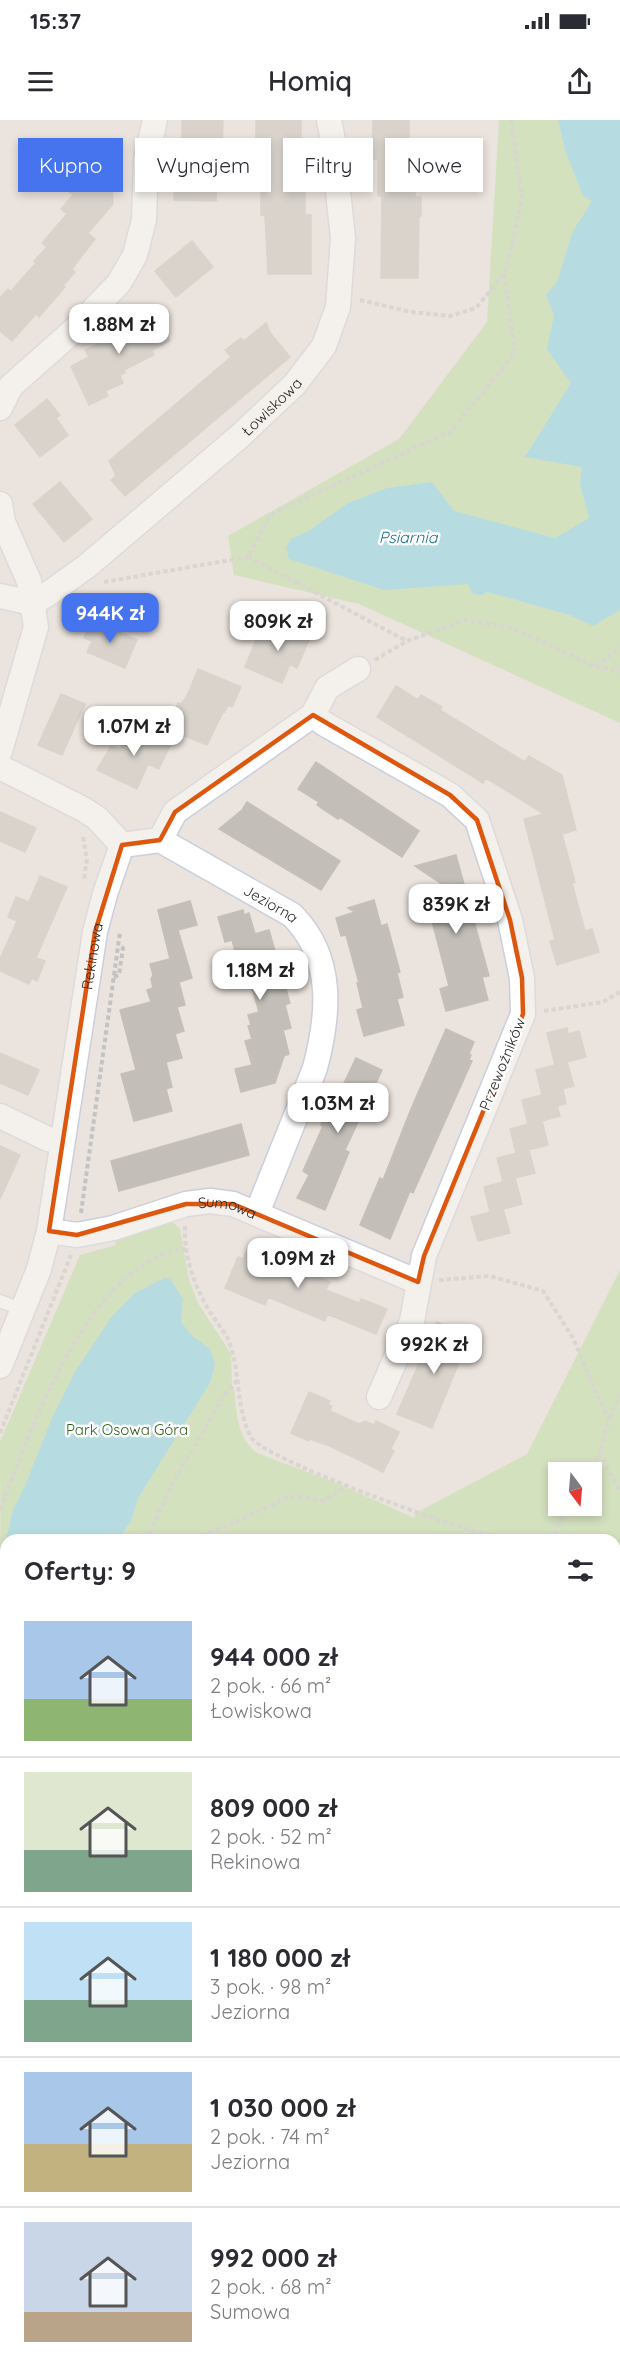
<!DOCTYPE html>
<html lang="pl">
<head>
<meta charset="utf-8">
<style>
	:root { --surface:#fff; --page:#f7f7f7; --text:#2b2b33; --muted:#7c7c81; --line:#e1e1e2; --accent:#4674ee }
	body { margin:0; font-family:Quicksand,sans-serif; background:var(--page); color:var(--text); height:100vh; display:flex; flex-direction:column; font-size:22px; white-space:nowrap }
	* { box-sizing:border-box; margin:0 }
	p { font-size:20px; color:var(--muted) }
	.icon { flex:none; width:33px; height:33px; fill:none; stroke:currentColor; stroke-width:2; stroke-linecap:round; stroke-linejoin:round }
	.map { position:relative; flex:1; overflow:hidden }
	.drawer { position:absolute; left:0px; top:1414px; width:621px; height:836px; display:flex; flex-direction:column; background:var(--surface); border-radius:18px 18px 0 0; box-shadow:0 3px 9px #0003 }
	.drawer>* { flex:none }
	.banner { position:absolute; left:18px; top:18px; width:585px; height:54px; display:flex; gap:12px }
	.needle { width:39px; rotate:164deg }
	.controls { position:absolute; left:548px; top:1342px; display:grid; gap:12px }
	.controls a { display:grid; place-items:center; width:54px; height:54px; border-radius:0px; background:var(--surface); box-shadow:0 3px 9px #0003; font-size:30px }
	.price { position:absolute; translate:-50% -51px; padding:0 14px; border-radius:12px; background:#fff; color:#222; font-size:20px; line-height:39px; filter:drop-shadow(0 2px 3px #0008) }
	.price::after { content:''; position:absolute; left:50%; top:36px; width:18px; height:14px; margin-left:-9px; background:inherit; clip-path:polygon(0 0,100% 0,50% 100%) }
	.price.on { background:var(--accent); color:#fff }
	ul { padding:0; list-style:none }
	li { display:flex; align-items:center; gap:18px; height:150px; padding:0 24px }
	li+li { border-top:2px solid var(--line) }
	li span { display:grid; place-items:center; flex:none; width:168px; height:120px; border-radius:0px; color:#555 }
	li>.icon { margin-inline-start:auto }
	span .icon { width:72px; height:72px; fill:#fffc; stroke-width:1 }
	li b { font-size:26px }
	h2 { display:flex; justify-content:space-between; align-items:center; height:72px; padding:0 24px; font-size:26px }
	.pill { padding:0 21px; border-radius:0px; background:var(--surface); box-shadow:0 3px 9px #0003; font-size:21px; line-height:54px }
	.pill.on { background:var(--accent); color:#fff }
	.status { display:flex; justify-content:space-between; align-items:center; height:42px; padding:0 30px; background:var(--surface); direction:ltr }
	.status svg { height:16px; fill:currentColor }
	header { display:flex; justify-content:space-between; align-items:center; height:78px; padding:0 24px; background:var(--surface); font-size:27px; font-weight:600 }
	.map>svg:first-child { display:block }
	.green { fill:#b8de9c; fill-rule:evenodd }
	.water { fill:#76d2e7 }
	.building { fill:#c3bfb8; stroke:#c6bfb6; stroke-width:1.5 }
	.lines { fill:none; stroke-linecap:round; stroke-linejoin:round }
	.service-casing { stroke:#cbcfdb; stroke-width:15 }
	.minor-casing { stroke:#cbcfdb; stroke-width:27 }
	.path { stroke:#c3c3c3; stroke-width:4; stroke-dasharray:4.5 3; stroke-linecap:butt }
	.service { stroke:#fff; stroke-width:12 }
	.minor { stroke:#fff; stroke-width:24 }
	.marked { fill:none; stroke:#de570e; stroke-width:4.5; stroke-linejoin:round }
	.labels { text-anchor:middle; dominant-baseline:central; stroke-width:5; stroke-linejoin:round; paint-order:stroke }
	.street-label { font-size:15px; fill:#2a2a2a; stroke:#fff }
	.park-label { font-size:15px; fill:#32621e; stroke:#fff }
	.water-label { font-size:16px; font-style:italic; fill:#167292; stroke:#fff }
</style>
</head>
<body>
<div class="status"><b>15:37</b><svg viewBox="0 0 49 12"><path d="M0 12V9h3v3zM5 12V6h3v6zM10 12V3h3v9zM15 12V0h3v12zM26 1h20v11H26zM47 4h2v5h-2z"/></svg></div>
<header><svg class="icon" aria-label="menu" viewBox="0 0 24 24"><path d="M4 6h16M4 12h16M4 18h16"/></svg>Homiq<svg class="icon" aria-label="share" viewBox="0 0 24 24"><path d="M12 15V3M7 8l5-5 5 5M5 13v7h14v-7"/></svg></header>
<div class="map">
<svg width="620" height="2249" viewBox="0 0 620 2249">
	<rect width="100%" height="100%" fill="#ebe3dd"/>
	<path class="green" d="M499,0H620V603L359,484L234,455L228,416L399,319L487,202Z
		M167,1103H174L180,1109L189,1160L198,1183L231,1234L232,1265L234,1268C237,1293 236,1317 257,1333L339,1364L414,1398L416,1393L527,1334L620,1150V2025L615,2024V1420H6V1866L2,1863L0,1322L80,1135L116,1125L114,1118ZM558,1353H591V1386H558Z
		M192,2244H260L293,2249H188Z"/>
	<path class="water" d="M558,0H620V490L593,506L570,495L487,472L482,475L473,474L468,464L384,470L289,439L286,428L291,419L310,410L348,383L387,368L432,362L454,391L555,418L589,398L580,364L582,347L525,337L571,263L547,229L554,195L546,175L557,162L573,111L592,81L583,76L565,30Z
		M164,1158L170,1159L183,1179L181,1202L192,1216L210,1229L215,1244L210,1263L138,1378L131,1401L118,1420H6L13,1390L25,1366L52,1298L75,1252L113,1195L135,1173Z"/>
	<path class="building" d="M182,0H223L222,35L217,36L216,81L174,80L176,35H182Z
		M256,0H301V56H305V95H311V154H268L265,95H261V56H256Z
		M373,0L409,1V39H415V77H421V96H419L418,158H381L382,76H378V39H372Z
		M74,54L111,55L113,84L88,113L95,119L72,149L75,152L63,166L65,167L39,197L36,194L12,221L0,211V178L8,169L10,172L36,143L34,141L47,127L42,123L67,94L61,89L73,75L62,66Z
		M192,121L213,147L176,177L155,151Z
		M154,187L170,221L152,230L154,235L124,250L125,253L120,255L123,263L105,271L108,276L89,285L71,246L89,237L85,230L121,213L119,209L137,200L135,196Z
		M266,203L271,214L290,237L125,376L111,360L116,356L109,341L231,237L225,230L241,218L244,221Z
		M47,279L60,295L56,298L68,315L40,337L15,305Z
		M60,362L92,399L64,422L33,384Z
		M92,500L137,520L125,548L87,532L92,521L84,518Z
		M279,503L311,516L297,548L290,544L282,563L245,547L260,510L274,516Z
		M198,549L241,567L232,587L228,585L225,592H223L207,625L167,609L178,583L181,584L187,576Z
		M396,566L418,580L421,575L442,587L440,590L525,642L529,636L562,655L576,710L562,714L575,762L572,763L585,811L592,809L599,832L557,845L550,821L555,820L524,699L544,694L486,658L483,663L377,597Z
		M61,574L85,584L62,635L38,625Z
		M131,605L171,623L159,649L148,644L137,669L97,650L111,626L120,629Z
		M316,642L419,711L402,737L340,697L338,699L317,685L319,682L298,669Z
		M247,682L340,741L321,770L219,709L242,690Z
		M0,692L36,708L25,732L0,721Z
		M456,735L489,856L482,857L488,880L446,891L440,869L449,866L424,770L443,765L415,746Z
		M40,756L67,767L36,838L45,841L37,861L32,858L29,864L0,851V839L17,801L8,797L16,777L29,782Z
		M374,780L381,806L387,804L400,852L397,853L403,877L397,879L404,905L364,916L357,890L363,888L357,863H359L346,815L341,816L336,798L355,792L348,788Z
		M190,781L197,805L178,810L192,858L179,862L185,885L177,887L184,911L175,914L182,938L166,942L172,967L166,969L172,991L134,1001L121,954L136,950L120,890L151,882L147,870L153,868L151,859L153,855L150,844L170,839L158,790Z
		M243,790L244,795L249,793L255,814L269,810L290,883L285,885L291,908L283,910L289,934L284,936L275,963L241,972L235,949L252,945L245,921L252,919L248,906L251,905L248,895L259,892L245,844L239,845L232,820L225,822L218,797Z
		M567,908L568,914L579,911L586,937L567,942L574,966L563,969L566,984L557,986L560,996L542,1001L548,1025L516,1033L510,1009L528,1004L522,980L542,975L536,950L555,945L547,913Z
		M446,909L474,922L469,934L471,935L469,940L472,941L413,1073L410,1071L390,1119L360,1105L380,1058L383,1060L411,989Z
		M0,933L39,950L28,975L0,963Z
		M356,938L382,950L345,1030L349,1032L325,1090L297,1078L309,1055L303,1051L323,1006L321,1005L330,983L334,984Z
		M241,1004L249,1035L119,1071L111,1041Z
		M0,1026L20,1035L0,1079Z
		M529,1030L535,1053L515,1058L522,1084L503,1089L510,1113L478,1121L471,1097L490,1092L484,1067L503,1062L497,1038Z
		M250,1123L322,1153L320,1158L330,1162L326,1170L359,1183L361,1179L387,1189L376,1214L327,1194L325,1201L268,1177L265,1185L225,1168L238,1137L243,1139Z
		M437,1202L470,1216L432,1308L397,1294Z
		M309,1272L330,1281L328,1285L332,1286L330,1291L359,1304L365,1301L374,1305L376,1301L399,1312L391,1329L394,1331L383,1352L330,1326L310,1319L309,1321L291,1313Z"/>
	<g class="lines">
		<g class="service-casing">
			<path id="service" d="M0,1181L23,1190
				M0,1878H6
				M615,2061L620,2064
				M452,2244L487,2249
				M499,2249L500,2244"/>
		</g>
		<g class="minor-casing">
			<g id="minor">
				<path d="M0,288L11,266L73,211L119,163L135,135L144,100L146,39L155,0"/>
				<path d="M0,384L3,402L29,461L36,507L0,631"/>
				<path d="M0,476L32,483"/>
				<path id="s1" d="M32,483L48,474L87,446L240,316L295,264L324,226L338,187L343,118L332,15L329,0"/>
				<path d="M313,595L323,603L450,675L477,700L510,800L522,858L523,894L424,1136L412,1201L379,1277"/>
				<path d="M0,647L83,689L97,698L122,725"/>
				<path id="s2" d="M160,720L292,795C335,838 329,895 315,948L257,1093"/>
				<path d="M122,725L160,720L175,692L313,595L327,568L358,549"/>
				<path d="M0,996L48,1019L62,1021"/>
				<path id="s3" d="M49,1111L77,1115L113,1108L186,1084L210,1081L233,1084L418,1162"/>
				<path id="s4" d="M0,1246L39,1149L49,1111L95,812L105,774L122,725"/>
			</g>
		</g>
		<path class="path" d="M504,154L515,233L451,311L270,395L248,437L407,521L465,500L512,508L596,547L620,527
			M360,180L411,192L450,196L476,188L504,154L511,130L522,78L511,0
			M104,462L248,437
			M375,540L407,521
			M596,547L620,551
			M83,717L87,739L84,760
			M114,857L119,855L123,828L119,825
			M544,891L603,882L620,872
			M81,1093L120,812
			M185,1106C184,1137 194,1166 210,1192C216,1201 223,1210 228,1219C241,1250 235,1287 251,1317C262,1338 437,1401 468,1409C484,1414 501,1416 517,1420
			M439,1160L490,1156L543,1171L573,1218L595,1270L609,1299L600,1333L620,1372
			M610,1298L620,1274
			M0,1313L71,1135
			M589,1353L600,1333
			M0,1390C30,1311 75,1184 151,1140C161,1134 174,1131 186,1129
			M146,1420L172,1364L227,1271L237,1261
			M187,1420L220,1409L287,1378L298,1376L324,1381L347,1366
			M550,1420L570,1386
			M0,1449L6,1448
			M0,1469L6,1487
			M0,1585L6,1575
			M615,1851L620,1853
			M0,2203L6,2204
			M0,2227L6,2228
			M109,2244L141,2249
			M163,2244V2249
			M529,2244L560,2249
			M184,2249L188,2244
			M614,2249L620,2238"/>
		<use href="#service" class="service"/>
		<use href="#minor" class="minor"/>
	</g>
	<path d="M0 0H620V2249H0ZM313,595L450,675L477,700L510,800L522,858L523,894L424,1136L418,1162L233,1084H186L77,1115L49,1111L95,812L122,725L160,720L175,692Z" fill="#ebe3dd" fill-opacity=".55" fill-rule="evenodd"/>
	<path class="marked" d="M313,595L450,675L477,700L510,800L522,858L523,894L424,1136L418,1162L233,1084H186L77,1115L49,1111L95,812L122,725L160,720L175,692Z"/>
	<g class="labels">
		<g class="street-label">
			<text stroke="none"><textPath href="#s1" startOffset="310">Łowiskowa</textPath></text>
			<text stroke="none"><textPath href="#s2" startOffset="128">Jeziorna</textPath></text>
			<text stroke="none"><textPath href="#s4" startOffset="422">Rekinowa</textPath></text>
			<text transform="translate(502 944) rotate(-68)">Przewoźników</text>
			<text stroke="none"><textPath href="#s3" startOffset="184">Sumowa</textPath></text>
		</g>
		<g class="park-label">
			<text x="127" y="1309">Park Osowa Góra</text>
		</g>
		<g class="water-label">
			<text x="408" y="417">Psiarnia</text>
		</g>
	</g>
</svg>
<div class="controls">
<a><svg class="needle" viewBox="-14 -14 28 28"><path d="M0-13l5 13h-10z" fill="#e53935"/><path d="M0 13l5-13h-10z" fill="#7c7c81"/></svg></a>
</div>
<b class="price" style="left:119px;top:235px">1.88M zł</b>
<b class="price on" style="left:110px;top:524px">944K zł</b>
<b class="price" style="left:278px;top:532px">809K zł</b>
<b class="price" style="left:134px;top:637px">1.07M zł</b>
<b class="price" style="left:456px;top:815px">839K zł</b>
<b class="price" style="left:260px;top:881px">1.18M zł</b>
<b class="price" style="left:338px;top:1014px">1.03M zł</b>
<b class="price" style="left:298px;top:1169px">1.09M zł</b>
<b class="price" style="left:434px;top:1255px">992K zł</b>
<div class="banner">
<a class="pill on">Kupno</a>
<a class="pill">Wynajem</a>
<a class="pill">Filtry</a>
<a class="pill">Nowe</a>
</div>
<section class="drawer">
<h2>Oferty: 9<svg class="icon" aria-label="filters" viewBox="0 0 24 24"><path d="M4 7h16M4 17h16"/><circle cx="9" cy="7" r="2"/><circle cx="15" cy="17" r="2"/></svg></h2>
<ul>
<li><span style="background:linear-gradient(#a9c7e8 65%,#8fb573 0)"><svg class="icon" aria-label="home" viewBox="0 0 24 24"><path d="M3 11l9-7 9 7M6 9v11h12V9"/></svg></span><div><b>944 000 zł</b><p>2 pok. · 66 m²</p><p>Łowiskowa</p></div></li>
<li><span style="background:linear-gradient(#dfe7d0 65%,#7fa58c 0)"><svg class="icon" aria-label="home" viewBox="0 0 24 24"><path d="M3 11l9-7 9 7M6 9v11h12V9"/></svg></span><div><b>809 000 zł</b><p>2 pok. · 52 m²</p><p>Rekinowa</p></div></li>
<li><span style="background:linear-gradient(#bfe0f5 65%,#7fa58c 0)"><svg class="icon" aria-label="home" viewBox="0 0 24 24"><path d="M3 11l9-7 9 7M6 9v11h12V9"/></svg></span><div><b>1 180 000 zł</b><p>3 pok. · 98 m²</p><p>Jeziorna</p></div></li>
<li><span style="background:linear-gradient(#a9c7e8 60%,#c2b280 0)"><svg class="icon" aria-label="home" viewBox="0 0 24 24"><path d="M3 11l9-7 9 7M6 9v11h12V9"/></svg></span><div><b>1 030 000 zł</b><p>2 pok. · 74 m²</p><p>Jeziorna</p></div></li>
<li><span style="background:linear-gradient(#c9d6e8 75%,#b9a48a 0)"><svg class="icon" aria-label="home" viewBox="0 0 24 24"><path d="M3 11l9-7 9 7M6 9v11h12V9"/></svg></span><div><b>992 000 zł</b><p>2 pok. · 68 m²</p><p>Sumowa</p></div></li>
</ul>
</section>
</div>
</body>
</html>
